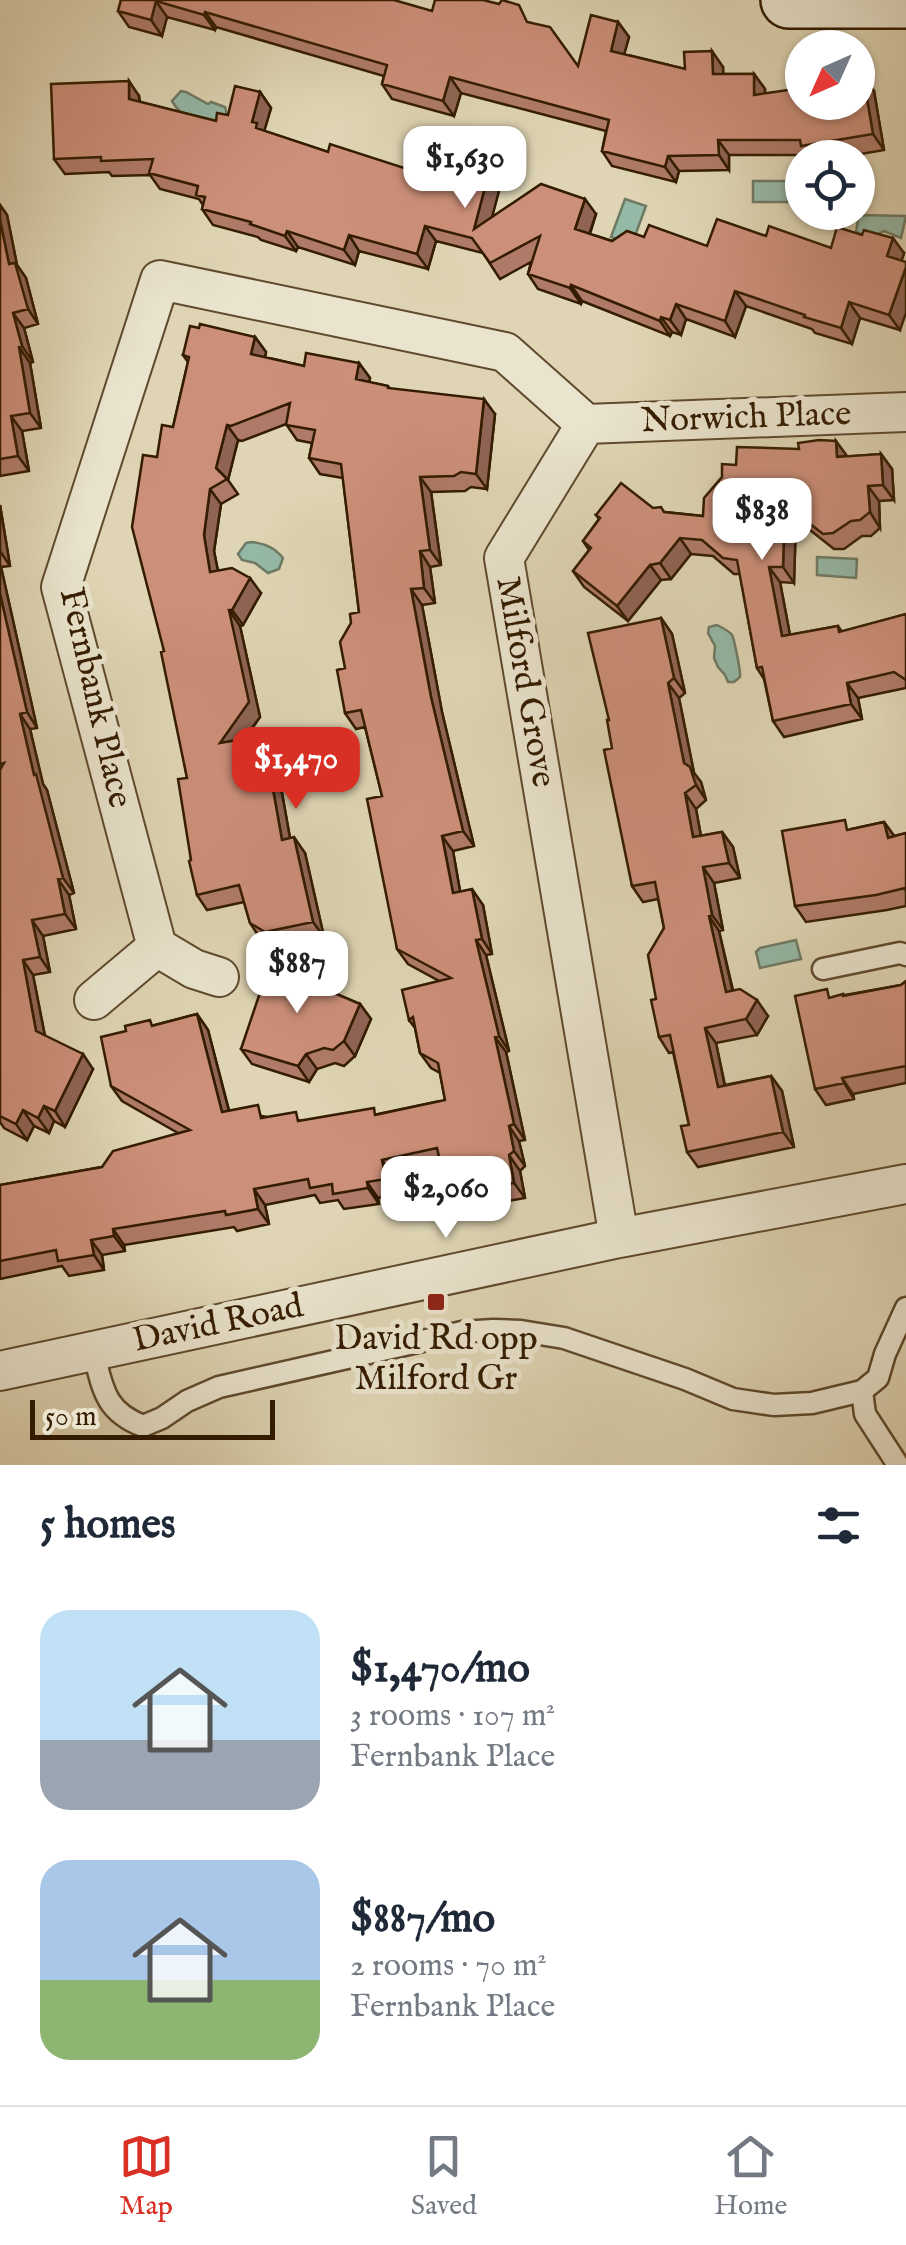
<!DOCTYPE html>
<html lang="en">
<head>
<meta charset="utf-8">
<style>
	:root { --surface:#fff; --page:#f6f6f7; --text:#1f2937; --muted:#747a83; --line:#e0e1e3; --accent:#d93025 }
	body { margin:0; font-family:"IM FELL English",serif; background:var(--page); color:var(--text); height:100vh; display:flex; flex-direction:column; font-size:38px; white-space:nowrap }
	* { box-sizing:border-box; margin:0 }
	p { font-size:32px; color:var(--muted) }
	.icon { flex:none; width:55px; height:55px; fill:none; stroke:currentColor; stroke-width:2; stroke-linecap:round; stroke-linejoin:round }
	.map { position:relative; height:1465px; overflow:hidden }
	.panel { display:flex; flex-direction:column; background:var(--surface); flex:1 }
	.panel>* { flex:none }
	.needle { width:65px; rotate:225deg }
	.tools { position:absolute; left:785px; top:30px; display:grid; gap:20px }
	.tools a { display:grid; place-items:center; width:90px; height:90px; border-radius:50%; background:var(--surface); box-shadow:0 2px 8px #0004; font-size:50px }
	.scale { position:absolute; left:30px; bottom:25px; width:245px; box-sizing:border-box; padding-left:10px; border:5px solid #341c00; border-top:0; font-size:28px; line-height:35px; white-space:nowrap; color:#341c00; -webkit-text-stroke:8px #eae4ce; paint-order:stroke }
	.price { position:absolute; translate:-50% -85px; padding:0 22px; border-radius:20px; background:#fff; color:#222; font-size:32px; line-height:65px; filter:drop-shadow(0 2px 5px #0008) }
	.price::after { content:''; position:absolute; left:50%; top:60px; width:30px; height:22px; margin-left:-15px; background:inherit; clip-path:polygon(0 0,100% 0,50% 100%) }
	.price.on { background:var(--accent); color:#fff }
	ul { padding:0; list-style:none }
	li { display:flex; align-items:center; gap:30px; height:250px; padding:0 40px }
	li span { display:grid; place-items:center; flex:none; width:280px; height:200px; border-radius:30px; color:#555 }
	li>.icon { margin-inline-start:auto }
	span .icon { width:120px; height:120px; fill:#fffc; stroke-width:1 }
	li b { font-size:42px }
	h2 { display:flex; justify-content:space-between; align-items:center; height:120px; padding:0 40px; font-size:42px }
	.tabs { display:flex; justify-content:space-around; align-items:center; height:140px; border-top:2px solid var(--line); background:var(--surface); font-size:28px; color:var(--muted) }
	.tabs a { display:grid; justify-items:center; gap:5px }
	.tabs .on { color:var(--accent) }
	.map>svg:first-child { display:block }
	.water { fill:#95b9a7; stroke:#6e7a64; stroke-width:2.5 }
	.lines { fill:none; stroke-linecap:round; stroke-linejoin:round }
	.service-casing { stroke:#5f4a2d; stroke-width:25 }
	.minor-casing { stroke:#5f4a2d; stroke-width:42 }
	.secondary-casing { stroke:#341c00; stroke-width:60 }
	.service { stroke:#eae4ce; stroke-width:20 }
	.minor { stroke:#eae4ce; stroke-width:38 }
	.secondary { stroke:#eae4ce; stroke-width:55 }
	.wall { fill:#af7b68; stroke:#341c00; stroke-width:2.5 }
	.shaded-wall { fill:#8f6455; stroke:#341c00; stroke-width:2.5 }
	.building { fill:#cc8f79; stroke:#341c00; stroke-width:2.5 }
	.poi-dot { fill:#8f2418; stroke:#eae4ce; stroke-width:4 }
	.labels { text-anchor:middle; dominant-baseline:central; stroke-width:10; stroke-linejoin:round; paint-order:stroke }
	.street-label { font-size:35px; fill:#341c00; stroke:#eae4ce }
	.poi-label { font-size:35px; fill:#341c00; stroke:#eae4ce }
</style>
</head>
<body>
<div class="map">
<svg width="906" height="1465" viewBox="0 0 906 1465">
	<rect width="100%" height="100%" fill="#dfd5b4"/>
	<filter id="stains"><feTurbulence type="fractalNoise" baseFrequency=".002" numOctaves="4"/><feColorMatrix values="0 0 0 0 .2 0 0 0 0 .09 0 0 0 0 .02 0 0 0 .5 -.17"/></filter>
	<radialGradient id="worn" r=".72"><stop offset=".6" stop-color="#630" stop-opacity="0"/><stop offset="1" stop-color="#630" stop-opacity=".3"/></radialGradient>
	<path class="water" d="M181,91L186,92L208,104L211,102L225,107L227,115L218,123C197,113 186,125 172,101Z
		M753,181H795V202H753Z
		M625,199L646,206L632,244L611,237Z
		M859,215L906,216L901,238L884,231L873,237L856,232Z
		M252,542C265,544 274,547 283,558L279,569L268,573L255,563L242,560L238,554L246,543Z
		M817,557L857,559L856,578L817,575Z
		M717,625C719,626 730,632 732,635C734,638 741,672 740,677L734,682H728L725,675L718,667L714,658L715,646L708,633L709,627Z
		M796,940L801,959L760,968L756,952L760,948Z
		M432,1169L442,1213L425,1216L416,1172Z"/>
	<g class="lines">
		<g class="service-casing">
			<path id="service" d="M823,969L900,953L906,955
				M93,1351C103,1388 104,1411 143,1426L162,1418L187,1401L219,1387L462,1332L493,1330L521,1331L564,1338L685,1379L733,1399L774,1405L812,1403L862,1391L878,1378L885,1354L906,1308
				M862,1391L865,1414L898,1465"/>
		</g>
		<g class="minor-casing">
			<path id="minor" d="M586,424L906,412
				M157,947L61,587L160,280L505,352L586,424L504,558L619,1238
				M94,1000L157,947L194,969L219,977
				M0,1371L619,1238L906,1184"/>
		</g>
		<g class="secondary-casing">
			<path id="secondary" d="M789,0H906"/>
		</g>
		<use href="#service" class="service"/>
		<use href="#minor" class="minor"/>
		<use href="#secondary" class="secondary"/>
	</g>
	<path class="wall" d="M121,0L432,11L531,23L578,66L618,22L629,37L624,54L685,69L723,67V74H754L765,89V94L874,91L884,150L838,158H809L807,155H729V170L679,171L676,182L612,166L602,151L606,131L461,93L454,116L392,99L382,84L384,76L216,27L215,30L167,17L162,36L129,27L118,11Z
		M260,92L271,108L264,131L328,152L407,169L494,153L505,168L492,216L596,214L590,234L612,241L644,237L707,246L766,236L831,248L904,253L901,261L900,330L860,318L852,344L815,333L812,329L746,306L735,337L686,319L681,335L672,332L670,336L582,301L581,304L538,289L528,274L531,262L500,279L483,253L436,241L428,269L359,251L355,265L298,247L296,251L261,240L258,237L213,225L202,209L203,205L199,199L160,189L150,175L112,176L109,172L65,174L54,159L139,96L140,102L216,121L228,115Z
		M0,205L7,215L17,265L26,278L38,324L24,328L33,362L30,363L41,428L22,431L29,471L0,476Z
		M255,337L266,352L265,357L304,366L359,363L370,378L369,382L388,386L390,389L495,414L487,489L471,487L465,491L431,492L441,565L430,567L435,603L422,605L442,712L474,846L453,851L460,891L483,905L492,954L486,955L509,1051L506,1052L525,1140L519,1141L525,1166L520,1171L525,1198L470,1208L459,1192L458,1188L453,1185L442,1170L441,1165L393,1176L396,1194L378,1198L379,1204L344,1209L338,1200L320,1203L315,1195L265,1205L269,1224L237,1231L234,1227L124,1245L125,1251L102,1255L104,1270L69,1276L62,1266L0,1279V1185L102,1167L178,1133L122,1101L111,1086L154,1025L197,1014L208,1030L229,1110L267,1117L303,1121L378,1114L445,1100L440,1073L431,1068L420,1053L415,1028L409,1020L439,981L408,964L397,949L382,796L365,727L356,729L345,713V668L359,612L343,478L320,474L309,458L312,443L297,440L286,424L242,441L238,440L228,480L238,494L221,504L214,551L218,571L261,593L243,625L240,626L260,717L245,739L266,752L270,778L282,793L290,838L305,853L324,937L276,948L260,938L250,923L244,902L207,910L197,895L191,860L187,778L164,651L157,457L173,427L188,362L183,355Z
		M881,454L892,469L894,500L879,501L880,528L871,536H862L844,549H834L796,519L794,583L780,582L790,635L838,626L842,632L906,614V688L858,698L862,719L784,737L773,721L764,679L757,668L740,574H734L713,556L691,554L671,579L661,580L628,621L584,587L573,571L589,550L583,541L599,519L596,515L665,512L703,516L736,465Z
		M0,505L10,566L1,567L37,728L30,729L43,784L47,790L74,893L69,895L76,929L43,936L50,972L33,975L45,1036L93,1069L65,1127L54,1121L49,1133L34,1126L27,1140L4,1128L0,1122Z
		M661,618L672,634L685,693L679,698L694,773L701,782L706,800L696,809L701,836L722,832L733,847L740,878L714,883L723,930L719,931L733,990L768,1016L757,1035L716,1043L725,1085L771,1076L782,1091L794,1147L698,1167L687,1152L689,1125L673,1052L669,1053L659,1037L656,999L664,928L658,899L643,902L632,886L609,720Z
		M884,822L894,836L906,833V906L887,910L806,922L795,906L851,829Z
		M906,981V1083L853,1094L854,1099L826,1105L815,1089L833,997L901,985Z
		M322,988L360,1004L371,1019L355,1056L344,1066L335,1063L317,1069L309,1082L252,1064L241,1049Z"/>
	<path class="shaded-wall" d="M156,1L167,17L162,36L151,20Z
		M205,12L216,27L215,30L204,15Z
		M618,22L629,37L621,66L611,51Z
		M712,51L723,67L724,90L713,74Z
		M754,74L765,89V111L754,95Z
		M863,76L874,91L884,150L873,134Z
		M450,77L461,93L454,116L443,101Z
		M129,81L139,96L140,115L129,99Z
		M260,92L271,108L264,132L267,143L252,122Z
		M718,140L729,155V170L719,155Z
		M494,153L505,168L485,244L474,229Z
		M668,156L679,171L676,182L665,167Z
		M585,199L596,214L586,244L575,229Z
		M0,205L7,215L17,265L26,278L38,324L28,309L9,264L0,220Z
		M425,226L436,241L428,269L417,254Z
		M287,231L298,247L296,251L285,236Z
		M349,235L359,251L355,265L344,250Z
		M893,238L904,253L898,272L887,256Z
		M906,267V313L900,330L889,315Z
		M571,285L582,301L581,304L570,288Z
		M735,291L746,306L735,337L725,321Z
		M849,302L860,318L852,344L841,328Z
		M676,304L686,319L681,335L670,320Z
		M13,313L24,328L33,362L22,346Z
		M661,317L672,332L670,336L660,321Z
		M255,337L266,352L262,370L251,354Z
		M19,347L30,363L41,428L30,413Z
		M359,363L370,378L367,395L356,379Z
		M484,399L495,414L487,489L476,474Z
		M11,416L22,431L29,471L18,456Z
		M227,425L238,440L228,480L216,468Z
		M836,441L847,456L837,457Z
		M881,454L892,469L894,500L883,485Z
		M420,477L431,492L441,565L430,550Z
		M868,486L879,501L880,528L870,512Z
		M210,489L221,504L214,551L221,587L210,572L204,535Z
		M785,504L796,519L794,583L783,567Z
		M0,505L10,566L0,551Z
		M680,538L691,554L671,579L660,563Z
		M420,551L430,567L435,603L424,588Z
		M0,565L1,567L37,728L27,712L0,594Z
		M650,565L661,580L628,621L617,606Z
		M769,567L780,582L793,651L782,636Z
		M250,578L261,593L243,625L232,610Z
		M411,589L422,605L442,712L474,846L463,831L431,697Z
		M229,610L240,626L260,717L230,758L220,743Z
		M661,618L672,634L685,693L674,678Z
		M668,683L679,698L694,773L701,782L706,800L696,785L684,763Z
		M847,683L858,698L862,719L851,704Z
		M20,714L30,729L43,784L47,790L74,893L63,878L34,775Z
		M255,737L266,752L273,795L262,779Z
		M271,778L282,793L293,855L282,840Z
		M685,793L696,809L704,853L693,837Z
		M884,822L895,837L888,838Z
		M722,832L733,847L740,878L729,863Z
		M442,836L453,851L463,908L453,893Z
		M294,837L305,853L324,937L313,922Z
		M703,867L714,883L723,930L712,915Z
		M58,879L69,895L76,929L65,914Z
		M472,889L483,905L492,954L482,939Z
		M709,916L719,931L736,1007L726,992Z
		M32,920L43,936L50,972L40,957Z
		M476,940L486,955L509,1051L499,1036Z
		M23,960L33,975L47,1047L36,1031Z
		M757,1000L768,1016L757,1035L746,1019Z
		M360,1004L371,1019L355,1056L344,1041Z
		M197,1014L208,1030L233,1127L222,1112Z
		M705,1028L716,1043L728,1102L718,1087Z
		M495,1037L506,1052L525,1140L514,1124Z
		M83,1054L93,1069L65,1127L55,1111Z
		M306,1054L317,1069L309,1082L298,1066Z
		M771,1076L782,1091L794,1147L783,1132Z
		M842,1078L853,1094L854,1099L844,1083Z
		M44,1106L54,1121L49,1133L38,1118Z
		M23,1110L34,1126L27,1140L16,1124Z
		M509,1126L519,1141L525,1166L514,1151Z
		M509,1155L520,1171L525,1198L514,1183Z
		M382,1160L393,1176L396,1194L386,1179Z
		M367,1182L378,1198L379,1204L368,1188Z
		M254,1189L265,1205L269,1224L258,1209Z
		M113,1229L124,1245L125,1251L114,1236Z
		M91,1240L102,1255L104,1270L94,1255Z"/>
	<path class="building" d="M121,0H394L432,11L435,0H483L499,4L502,0L519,5L527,22L550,27L578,66L591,15L618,22L611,51L685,69L684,52L712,51L713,74H754V95L802,88V102H858V77L863,76L873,134L801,146L800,140H718L719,155L668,156L665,167L602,151L609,120L450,77L443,101L382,84L387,65L205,12L204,15L156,1L151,20L118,11Z
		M129,81V99L216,121L217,113L228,115L235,86L260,92L252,122L257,123L256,128L328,152L330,144L407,169L417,132L494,153L474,229L541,184L585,199L575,229L612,241L627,231L644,237L649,225L707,246L717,219L766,236L769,226L831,248L837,227L862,235L864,230L893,238L887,256L906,262V267L889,315L849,302L841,328L804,317L805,315L735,291L725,321L676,304L670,320L661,317L660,321L571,285L570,288L528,274L540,236L490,263L472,238L425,226L417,254L349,235L344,250L287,231L285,236L250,224L251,222L202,209L205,197L196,195L198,186L149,173L153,159L101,161V157L54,159L51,84Z
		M0,220L9,264L15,263L28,309L13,313L22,346L19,347L30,413L11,416L18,456L0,459Z
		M200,324L255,337L251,354L304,366L306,353L359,363L356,379L388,386V388L484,399L476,474L461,472L454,476L420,477L430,550L420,551L424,588L411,589L431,697L463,831L442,836L453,893L472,889L482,939L476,940L499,1036L495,1037L514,1124L509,1126L514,1151L509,1155L514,1183L459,1192L457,1179L442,1170L437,1148L382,1160L386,1179L367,1182L368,1188L333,1194L332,1184L310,1188L308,1179L254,1189L258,1209L226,1215L225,1211L113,1229L114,1236L91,1240L94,1255L58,1261L56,1250L0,1261V1185L102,1167L113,1151L190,1130L111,1086L101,1037L126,1031L125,1026L150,1020L152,1026L197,1014L222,1112L258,1105L261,1118L296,1112L298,1121L374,1108L375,1115L445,1100L438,1063L420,1053L413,1017L409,1020L402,990L451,978L397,949L367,799L382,796L361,710L345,713L337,670L345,668L340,642L351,623L350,614L359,612L341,464L309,458L315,430L286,425L290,403L231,426L227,425L216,468L227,479L210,489L204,535L210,572L232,568L250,578L232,610H229L249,702L220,743L255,737L262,779L271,778L282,840L294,837L313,922L265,932L250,923L239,885L197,895L189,861L191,860L178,779L187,778L161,652L164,651L132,527L143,455L157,457L162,425L173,427L189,357L183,355L190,326L199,328Z
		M819,440L836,441L837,457L881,454L883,485L868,486L870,512L860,520L851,521L833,533L823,534L785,504L783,567H769L782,636L838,626L839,632L906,614V680L894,672L847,683L851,704L773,721L762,667L757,668L737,560L723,558L702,540L680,538L660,563L650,565L617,606L573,571L591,548L583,541L600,518L596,515L621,483L653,508L661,507L664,512L703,516L704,498L722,477V464L736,465L737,447L799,449L798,443Z
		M0,594L27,712L20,714L34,775L36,774L63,878L58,879L65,914L32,920L40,957L23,960L36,1031L83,1054L55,1111L44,1106L38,1118L23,1110L16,1124L0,1116V770L4,763L0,764Z
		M661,618L674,678L668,683L684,763L690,767L696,785L685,793L693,837L722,832L729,863L703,867L712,915L709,916L726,992L740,989L757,1000L746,1019L705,1028L718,1087L771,1076L783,1132L687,1152L681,1126L689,1125L670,1035L659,1037L651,1000L656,999L648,955L664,928L655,882L632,886L604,750L612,748L607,720H609L588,633Z
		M845,820L847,830L884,822L888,838L906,833V892L905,888L876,895L795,906L782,831Z
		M272,957L310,970L320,987L360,1004L344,1041L333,1050L324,1048L306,1054L298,1066L241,1049Z
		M906,981V1066L842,1078L844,1083L815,1089L795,996L827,989L829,998L843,994V996L901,985Z"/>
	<rect class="poi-dot" x="426" y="1292" width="20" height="20" rx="5"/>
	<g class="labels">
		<g class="street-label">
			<text transform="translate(746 418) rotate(-2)">Norwich Place</text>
			<text transform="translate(525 682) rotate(80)">Milford Grove</text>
			<text transform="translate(95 698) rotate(77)">Fernbank Place</text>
			<text transform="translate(218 1324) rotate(-12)">David Road</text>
		</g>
		<g class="poi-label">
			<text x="436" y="1339">David Rd opp<tspan x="436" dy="40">Milford Gr</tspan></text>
		</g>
	</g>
	<rect width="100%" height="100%" filter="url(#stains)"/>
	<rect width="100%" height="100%" fill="url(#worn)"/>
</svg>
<div class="tools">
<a><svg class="needle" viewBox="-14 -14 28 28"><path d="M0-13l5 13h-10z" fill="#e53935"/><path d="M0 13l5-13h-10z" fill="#747a83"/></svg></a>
<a><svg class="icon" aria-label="locate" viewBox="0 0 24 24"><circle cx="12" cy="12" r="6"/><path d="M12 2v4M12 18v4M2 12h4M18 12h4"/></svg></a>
</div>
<div class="scale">50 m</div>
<b class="price" style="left:465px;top:211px">$1,630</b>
<b class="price" style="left:762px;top:563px">$838</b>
<b class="price on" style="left:296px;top:812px">$1,470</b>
<b class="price" style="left:297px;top:1016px">$887</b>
<b class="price" style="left:446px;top:1241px">$2,060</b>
</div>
<section class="panel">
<h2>5 homes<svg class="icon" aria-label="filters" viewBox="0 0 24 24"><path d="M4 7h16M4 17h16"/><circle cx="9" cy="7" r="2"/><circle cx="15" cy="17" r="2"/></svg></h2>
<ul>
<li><span style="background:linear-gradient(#bfe0f5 65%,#9aa5b1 0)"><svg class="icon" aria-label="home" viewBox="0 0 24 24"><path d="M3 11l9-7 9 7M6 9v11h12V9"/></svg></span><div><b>$1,470/mo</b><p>3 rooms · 107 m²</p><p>Fernbank Place</p></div></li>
<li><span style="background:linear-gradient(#a9c7e8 60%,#8fb573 0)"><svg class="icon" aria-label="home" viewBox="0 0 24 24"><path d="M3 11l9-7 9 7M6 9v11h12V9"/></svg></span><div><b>$887/mo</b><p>2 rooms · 70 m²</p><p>Fernbank Place</p></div></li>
</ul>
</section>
<nav class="tabs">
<a class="on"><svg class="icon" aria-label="map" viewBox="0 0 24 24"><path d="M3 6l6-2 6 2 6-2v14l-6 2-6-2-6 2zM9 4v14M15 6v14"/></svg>Map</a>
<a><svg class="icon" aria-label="saved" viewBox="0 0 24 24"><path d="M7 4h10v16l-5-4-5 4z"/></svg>Saved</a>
<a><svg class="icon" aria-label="home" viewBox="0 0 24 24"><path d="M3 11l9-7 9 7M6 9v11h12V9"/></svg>Home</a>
</nav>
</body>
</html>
